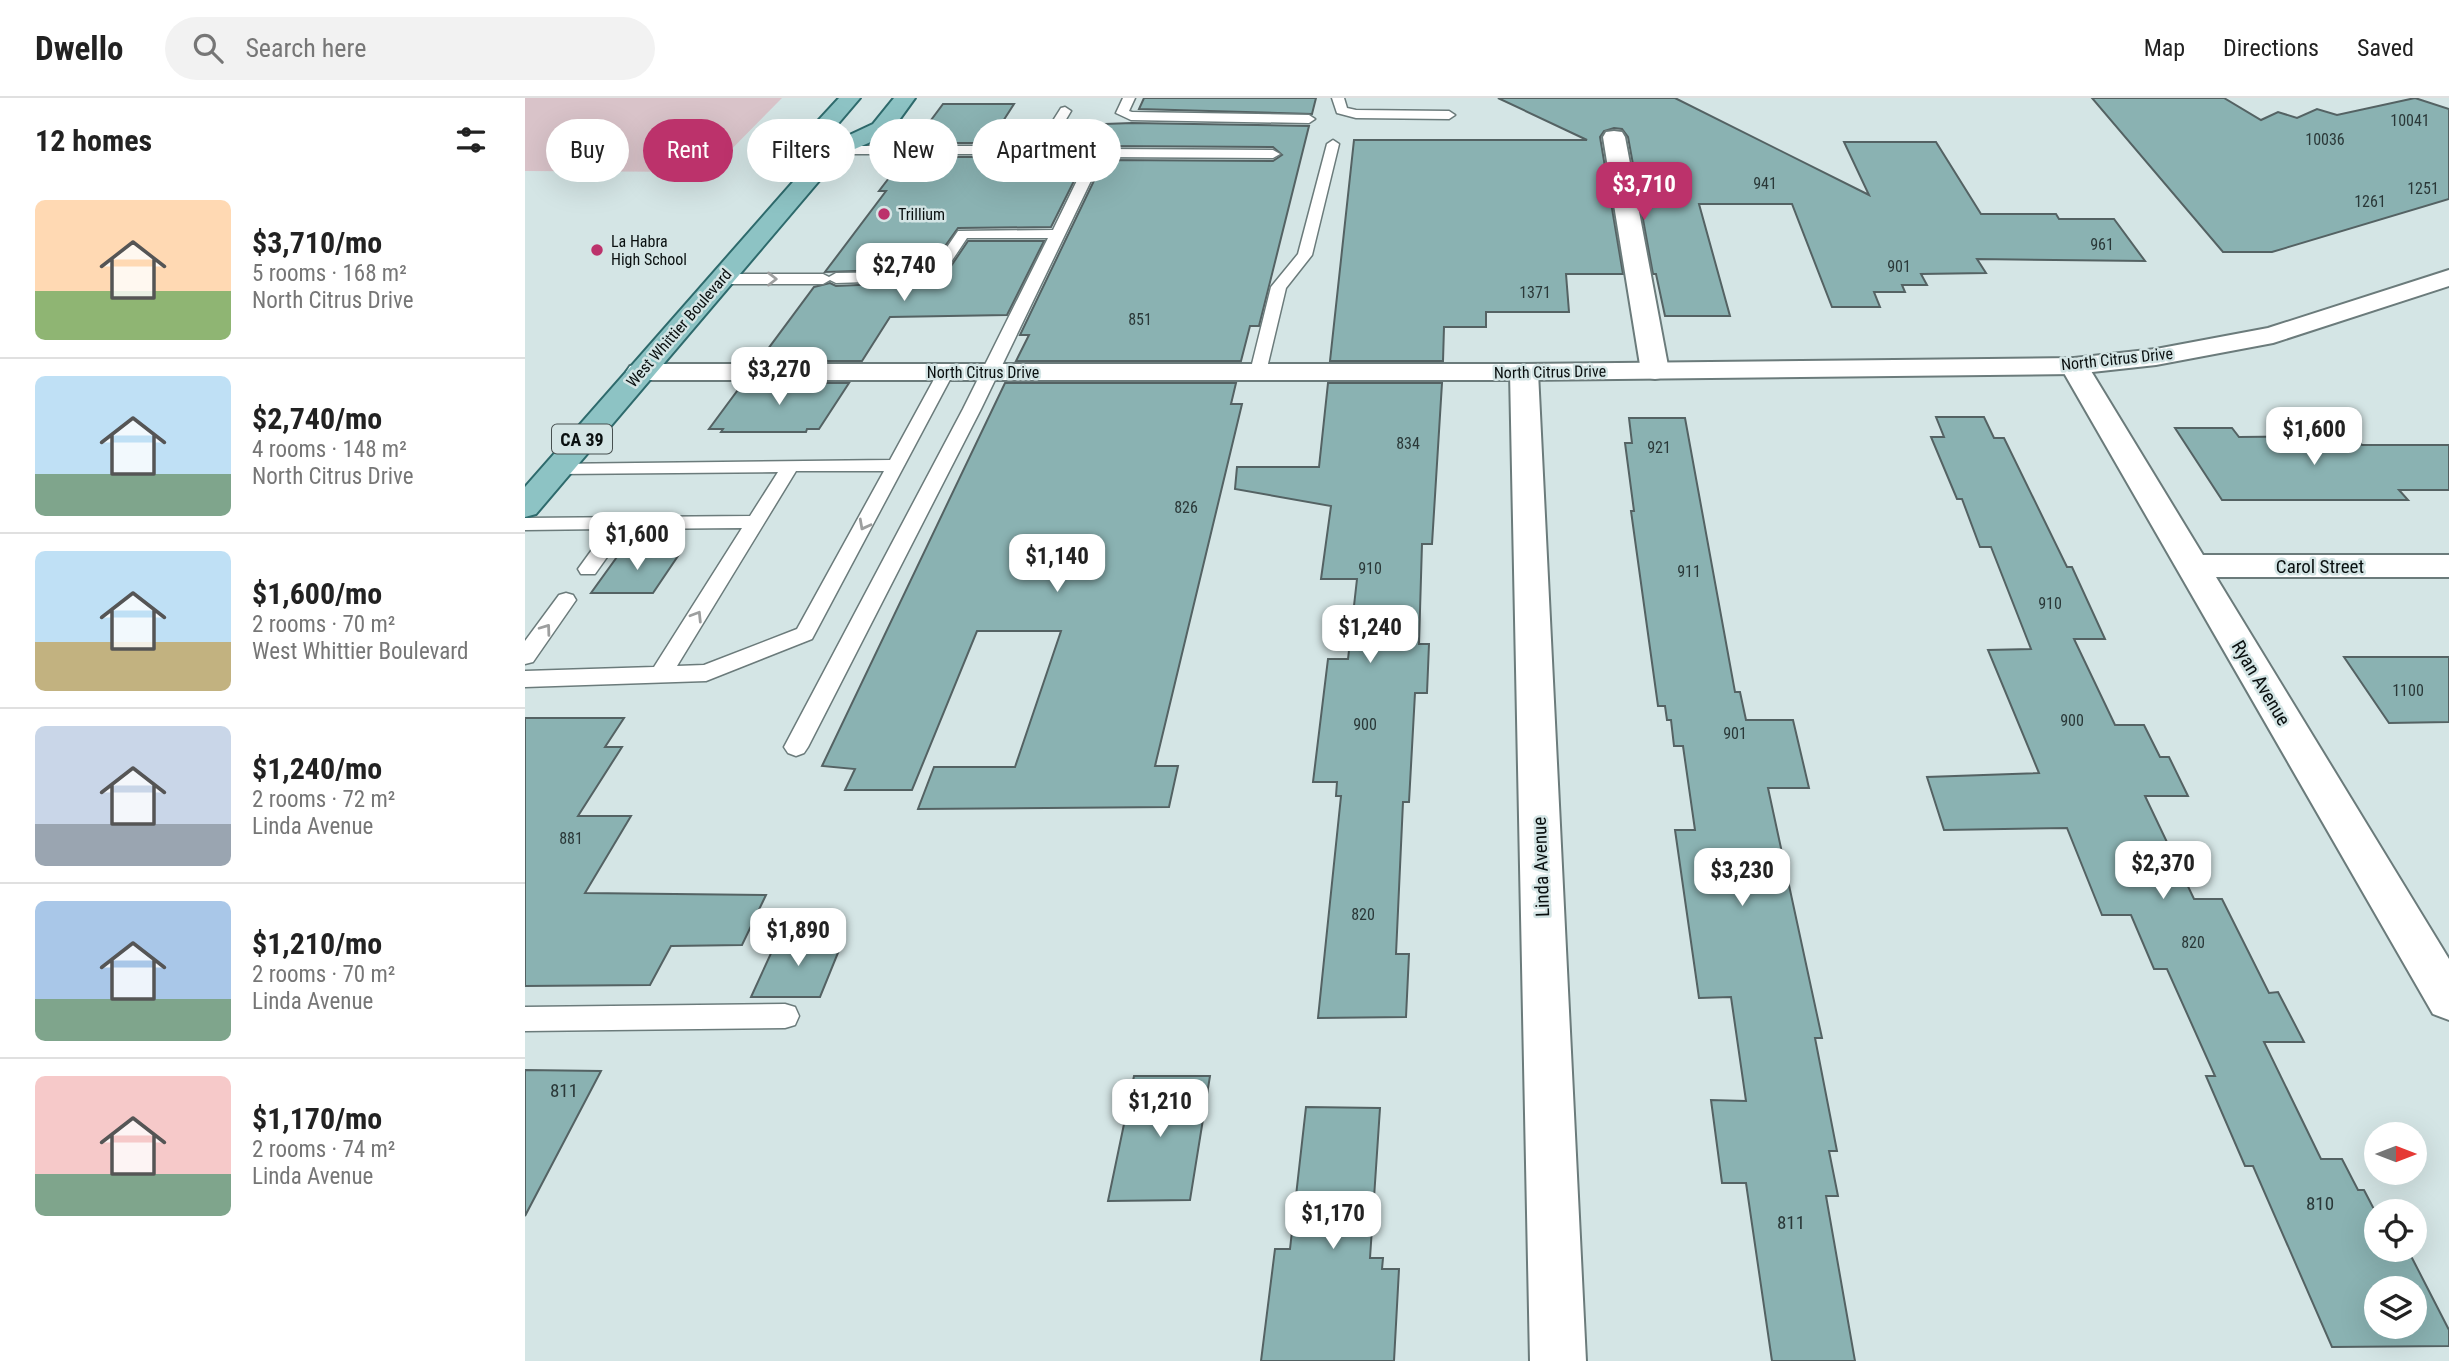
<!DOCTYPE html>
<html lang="en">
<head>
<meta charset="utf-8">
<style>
	:root { --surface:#fff; --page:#f2f2f2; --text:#222; --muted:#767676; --line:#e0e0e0; --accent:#bc326b }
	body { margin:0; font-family:"Roboto Condensed",sans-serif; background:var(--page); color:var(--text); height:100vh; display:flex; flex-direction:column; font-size:26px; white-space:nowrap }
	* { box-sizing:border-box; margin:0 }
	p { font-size:23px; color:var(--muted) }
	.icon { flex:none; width:38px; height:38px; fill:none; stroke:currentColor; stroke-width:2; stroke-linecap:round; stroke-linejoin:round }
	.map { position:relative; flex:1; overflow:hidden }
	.details { display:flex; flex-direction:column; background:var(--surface); width:525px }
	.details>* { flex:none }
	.top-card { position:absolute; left:21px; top:21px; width:665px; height:63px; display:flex; gap:14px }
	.needle { width:46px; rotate:90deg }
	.buttons { position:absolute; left:1839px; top:1024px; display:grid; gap:14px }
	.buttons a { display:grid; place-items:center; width:63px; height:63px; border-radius:50%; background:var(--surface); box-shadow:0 7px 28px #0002; font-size:35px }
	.price { position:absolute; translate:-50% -60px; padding:0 16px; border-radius:14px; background:#fff; color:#222; font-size:23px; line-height:46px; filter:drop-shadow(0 2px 4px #0008) }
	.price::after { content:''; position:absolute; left:50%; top:42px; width:21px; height:16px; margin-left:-10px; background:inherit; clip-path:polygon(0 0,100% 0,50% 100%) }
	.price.on { background:var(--accent); color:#fff }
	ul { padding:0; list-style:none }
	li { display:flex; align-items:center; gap:21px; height:175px; padding:0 35px }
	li+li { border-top:2px solid var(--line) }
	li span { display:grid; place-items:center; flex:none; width:196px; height:140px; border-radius:10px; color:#555 }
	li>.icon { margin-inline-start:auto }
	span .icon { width:84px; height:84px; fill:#fffc; stroke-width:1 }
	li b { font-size:30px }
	h2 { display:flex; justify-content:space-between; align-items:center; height:84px; padding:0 35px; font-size:30px }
	.chip { padding:0 24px; border-radius:32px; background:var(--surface); box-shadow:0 7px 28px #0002; font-size:24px; line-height:63px }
	.chip.on { background:var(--accent); color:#fff }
	header { display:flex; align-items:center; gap:42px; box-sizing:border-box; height:98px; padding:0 35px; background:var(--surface); border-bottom:2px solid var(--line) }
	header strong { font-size:33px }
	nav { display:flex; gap:38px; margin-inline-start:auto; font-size:24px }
	.search { width:490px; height:63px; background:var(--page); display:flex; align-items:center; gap:18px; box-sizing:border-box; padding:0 24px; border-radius:38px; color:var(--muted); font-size:26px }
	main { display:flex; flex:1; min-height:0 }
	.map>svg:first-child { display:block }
	.green { fill:#d9c3c9 }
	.building { fill:#8ab2b2; stroke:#546263; stroke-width:2; fill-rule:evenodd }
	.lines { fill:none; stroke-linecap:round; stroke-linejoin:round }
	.service-casing { stroke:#6b7b7b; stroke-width:3 }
	.minor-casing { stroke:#6b7b7b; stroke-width:4 }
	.tertiary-casing { stroke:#6b7b7b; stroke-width:4 }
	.primary-casing { stroke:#2e6a6c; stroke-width:4 }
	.service { fill:#fff; fill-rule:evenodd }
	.minor { fill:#fff; fill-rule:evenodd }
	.tertiary { fill:#fff; fill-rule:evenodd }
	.primary { fill:#8dc3c4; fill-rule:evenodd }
	.oneway { stroke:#9d9f9f }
	.poi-dot { fill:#bc326b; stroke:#d4e5e5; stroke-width:2.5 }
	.labels { text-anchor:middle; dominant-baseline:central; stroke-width:5; stroke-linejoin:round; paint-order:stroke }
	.number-label { font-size:16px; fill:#2a3838 }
	.far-poi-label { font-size:16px; fill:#0a1010; stroke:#d4e5e5; text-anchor:start }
	.far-street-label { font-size:16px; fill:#0a1010; stroke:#d4e5e5 }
	.shield { fill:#d4e5e5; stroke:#475050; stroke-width:2 }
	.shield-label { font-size:18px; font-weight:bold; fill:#0a1010 }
	.street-label { font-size:19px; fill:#0a1010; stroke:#d4e5e5 }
	.near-number-label { font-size:19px; fill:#2a3838 }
</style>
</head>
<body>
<header>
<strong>Dwello</strong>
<div class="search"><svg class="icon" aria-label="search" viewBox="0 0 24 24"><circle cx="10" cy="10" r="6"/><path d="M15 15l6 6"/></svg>Search here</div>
<nav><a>Map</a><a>Directions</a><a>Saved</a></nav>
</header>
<main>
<section class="details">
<h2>12 homes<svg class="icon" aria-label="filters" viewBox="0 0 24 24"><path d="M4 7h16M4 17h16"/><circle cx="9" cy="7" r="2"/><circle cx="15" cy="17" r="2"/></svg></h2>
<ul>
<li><span style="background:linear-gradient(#ffd9b3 65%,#8fb573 0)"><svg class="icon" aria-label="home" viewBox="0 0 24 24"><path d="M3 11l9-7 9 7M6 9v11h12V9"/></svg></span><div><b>$3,710/mo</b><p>5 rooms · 168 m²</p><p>North Citrus Drive</p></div></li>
<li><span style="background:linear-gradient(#bfe0f5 70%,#7fa58c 0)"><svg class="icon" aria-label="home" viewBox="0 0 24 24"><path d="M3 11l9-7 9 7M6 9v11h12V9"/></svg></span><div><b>$2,740/mo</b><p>4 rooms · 148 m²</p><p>North Citrus Drive</p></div></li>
<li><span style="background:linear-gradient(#bfe0f5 65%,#c2b280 0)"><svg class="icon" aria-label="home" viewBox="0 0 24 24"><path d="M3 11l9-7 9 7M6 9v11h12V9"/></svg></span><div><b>$1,600/mo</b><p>2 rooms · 70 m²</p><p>West Whittier Boulevard</p></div></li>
<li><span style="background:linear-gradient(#c9d6e8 70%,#9aa5b1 0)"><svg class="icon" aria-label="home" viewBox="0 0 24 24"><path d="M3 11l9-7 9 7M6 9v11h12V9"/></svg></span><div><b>$1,240/mo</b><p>2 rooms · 72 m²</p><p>Linda Avenue</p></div></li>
<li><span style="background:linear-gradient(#a9c7e8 70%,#7fa58c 0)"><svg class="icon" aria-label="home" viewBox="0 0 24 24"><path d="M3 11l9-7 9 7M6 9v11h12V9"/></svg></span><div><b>$1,210/mo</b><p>2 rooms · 70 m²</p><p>Linda Avenue</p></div></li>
<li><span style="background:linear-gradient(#f6c9c9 70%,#7fa58c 0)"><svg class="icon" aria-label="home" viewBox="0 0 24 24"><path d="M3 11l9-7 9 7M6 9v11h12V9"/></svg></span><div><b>$1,170/mo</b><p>2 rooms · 74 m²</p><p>Linda Avenue</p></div></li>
</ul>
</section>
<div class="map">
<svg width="1924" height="1263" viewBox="0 0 1924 1263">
	<rect width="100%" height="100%" fill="#d4e5e5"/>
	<path class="green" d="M0,0H257L184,74L0,73Z"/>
	<path class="building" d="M619,0H791L787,16L614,11Z
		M973,0H1150L1344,97L1319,44H1411L1456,116H1531L1534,121H1589L1620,163L1452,161L1461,175L1396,176L1402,187H1377L1380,194H1349L1355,209H1307L1267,106H1174L1205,218H1140L1131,176H1128L1103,39L1097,31L1089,30L1079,33L1075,39L1098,176H1041L1044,214H961V229H919L918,263H805L829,42H1062Z
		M1567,0H1699L1736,22L1753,14L1772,20L1792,11L1812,17L1890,0L1924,11V101L1747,154H1698Z
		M418,6H489L464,45H389Z
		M607,25L784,28L734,228H725L716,263H491L504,237H495L577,66L583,62L748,63L757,57L748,49L579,48L564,57L580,26Z
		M380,59H455L453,63H559L526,129L433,130L408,165L392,171L300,174L361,93H354Z
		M443,143H519L482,217L365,219L337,263H234L289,189L305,185L311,188L402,184L422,174Z
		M218,285H324L294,331H282L281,334H196L198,331H184Z
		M480,285H711L706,306H717L630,668H653L644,709L393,711L409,669H490L536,533H452L387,692H320L330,671L297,668Z
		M803,285H917L907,446H897L894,546H904L902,595H890L884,704H878L871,856H884L881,919L793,920L816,698H811L812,684H788L803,561H823L832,481H796L806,408L710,391L712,369H794Z
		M1411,319H1459L1469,340H1479L1542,469H1547L1580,541H1549L1590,627H1619L1635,659H1644L1663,698H1620L1669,801H1697L1744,895L1753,894L1779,944H1739L1796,1061H1817L1833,1092H1839L1852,1117V1152H1869L1872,1158H1886L1924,1232V1248L1807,1249L1728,1068H1720L1681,978H1690L1642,871H1629L1606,817H1577L1542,730L1419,732L1402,679L1514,675L1463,552L1506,551L1466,449H1455L1437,401H1432L1406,339H1419ZM1852,1190H1890V1228H1852Z
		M1104,320H1160L1210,594H1215L1221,622H1268L1284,690H1243L1297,940H1290L1312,1053H1304L1313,1098H1301L1330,1263H1247L1221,1085H1197L1186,1002L1221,1003L1206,899L1174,900L1150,732H1170L1158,648H1149L1146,622H1142L1140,608H1133L1106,413H1109L1100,345H1107Z
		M1650,330H1707L1714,339L1830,338L1837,347H1924V392H1874L1883,402H1697Z
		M97,452H157L128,495H66Z
		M1819,559H1924V624L1864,625Z
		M0,620H99L80,649H97L53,718H106L60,795L241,797L217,847L146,848L125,887L0,888Z
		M253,840H319L295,899H226Z
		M0,972L76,973L0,1118Z
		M609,978H685L665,1102L583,1103Z
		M781,1009L855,1010L845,1160H858L857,1171H874L869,1263H736L750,1151H765Z"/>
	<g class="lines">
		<g class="service-casing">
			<path id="service" d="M598,0H610L604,13L607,14L784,17L790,21L784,25L606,22L591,15Z
				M807,0H819L822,10L831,12L924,13L930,17L924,21L831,20L812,15Z
				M540,9L546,13L521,55L516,56H308L302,52L308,48H512L536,10Z
				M808,42L814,46L787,157L761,190L741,274L739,278H727L725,274L746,189L773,156L802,46Z
				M579,51L748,52L755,56L748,60L582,59L575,64L456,311L283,649L279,655L271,658L263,655L259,649L438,311L523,140H442L420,173L401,182L311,185L305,182L298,186H196L188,181L196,176H298L304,179L311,175L393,174L410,167L433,133L528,132L562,62Z
				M421,269L429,274L287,541L181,583L0,589V573L129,569L217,430L102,431L70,476H56L53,471L82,431L0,432V420L225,418L253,374L33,376L27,374L24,370L27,366L365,362L413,274ZM271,373H359L272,531L179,567L152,568Z
				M41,495L48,497L51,502L8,564L0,566V543L34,497Z
				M260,906L270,909L274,918L270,927L260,930L0,933V909Z"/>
		</g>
		<g class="minor-casing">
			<path id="minor" d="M1089,33L1097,34L1100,39L1144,273L1140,279L1130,281L1120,279L1116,273L1078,39L1081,34Z
				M1549,260L1559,262L1563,268L1678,457H1924V479H1691L1924,861V922L1908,916L1535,268L1539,262Z
				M999,266L1009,268L1013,274L1061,1263H1005L985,274L989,268Z"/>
		</g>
		<g class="tertiary-casing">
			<path id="tertiary" d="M1924,172V188L1748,245L1631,267L1549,276L999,282H115L105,280L101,274L105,268L115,266H999L1549,260L1631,251L1743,230Z"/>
		</g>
		<g class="primary-casing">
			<path id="primary" d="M314,0H335L312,27L316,41L348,26L369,0H390L364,36L316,57L11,416L0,419V389L297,51L290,26Z"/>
		</g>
		<use href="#service" class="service"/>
		<use href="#minor" class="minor"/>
		<use href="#tertiary" class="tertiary"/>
		<use href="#primary" class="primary"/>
	</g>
	<defs><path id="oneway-chevron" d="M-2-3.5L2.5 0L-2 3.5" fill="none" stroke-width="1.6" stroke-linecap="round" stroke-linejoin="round" transform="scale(1.75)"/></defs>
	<g class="oneway">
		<use href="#oneway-chevron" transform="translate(247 181)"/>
		<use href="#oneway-chevron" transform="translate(339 427) rotate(118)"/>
		<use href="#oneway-chevron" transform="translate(172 518) rotate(-58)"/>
		<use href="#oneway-chevron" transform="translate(21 531) rotate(-54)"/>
	</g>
	<g class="poi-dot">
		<circle cx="359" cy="116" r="7"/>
		<circle cx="72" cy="152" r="7"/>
	</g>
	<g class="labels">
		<g class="number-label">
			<text x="1885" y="22">10041</text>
			<text x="1800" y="41">10036</text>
			<text x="1240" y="85">941</text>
			<text x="1898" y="90">1251</text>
			<text x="1845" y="103">1261</text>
			<text x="1577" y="146">961</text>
			<text x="1374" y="168">901</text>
			<text x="1010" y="194">1371</text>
			<text x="615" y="221">851</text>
			<text x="883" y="345">834</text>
			<text x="1134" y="349">921</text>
			<text x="661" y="409">826</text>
			<text x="845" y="470">910</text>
			<text x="1164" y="473">911</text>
			<text x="1525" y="505">910</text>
			<text x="1883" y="592">1100</text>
			<text x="1547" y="622">900</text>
			<text x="840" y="626">900</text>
			<text x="1210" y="635">901</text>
			<text x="46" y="740">881</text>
			<text x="838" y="816">820</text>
			<text x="1668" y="844">820</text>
		</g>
		<g class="far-poi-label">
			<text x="373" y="116">Trillium</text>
			<text x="86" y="143">La Habra<tspan x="86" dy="18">High School</tspan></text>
		</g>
		<g class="far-street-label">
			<text transform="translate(154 230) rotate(-49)">West Whittier Boulevard</text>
			<text transform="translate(1592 261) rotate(-6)">North Citrus Drive</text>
			<text x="458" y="274">North Citrus Drive</text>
			<text transform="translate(1025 274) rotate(-1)">North Citrus Drive</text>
		</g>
		<rect class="shield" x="27" y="326.5" width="60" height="29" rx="5"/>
		<g class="shield-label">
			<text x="57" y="341">CA 39</text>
		</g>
		<g class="street-label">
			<text x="1795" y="468">Carol Street</text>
			<text transform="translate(1736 585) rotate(59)">Ryan Avenue</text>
			<text transform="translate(1016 769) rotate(-92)">Linda Avenue</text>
		</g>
		<g class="near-number-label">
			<text x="39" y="992">811</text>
			<text x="1795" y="1105">810</text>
			<text x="1266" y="1124">811</text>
		</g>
	</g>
</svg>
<div class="buttons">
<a><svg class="needle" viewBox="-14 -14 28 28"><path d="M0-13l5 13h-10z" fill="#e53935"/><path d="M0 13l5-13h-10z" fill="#767676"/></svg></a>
<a><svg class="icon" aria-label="locate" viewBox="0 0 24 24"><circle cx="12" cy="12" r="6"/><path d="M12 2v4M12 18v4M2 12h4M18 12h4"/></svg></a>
<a><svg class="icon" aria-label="layers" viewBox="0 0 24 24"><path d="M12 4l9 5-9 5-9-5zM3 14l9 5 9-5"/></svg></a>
</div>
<b class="price on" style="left:1119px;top:124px">$3,710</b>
<b class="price" style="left:379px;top:205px">$2,740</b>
<b class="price" style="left:254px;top:309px">$3,270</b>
<b class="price" style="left:1789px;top:369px">$1,600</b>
<b class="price" style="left:112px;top:474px">$1,600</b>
<b class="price" style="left:532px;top:496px">$1,140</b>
<b class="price" style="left:845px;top:567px">$1,240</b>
<b class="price" style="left:1638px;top:803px">$2,370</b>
<b class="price" style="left:1217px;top:810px">$3,230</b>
<b class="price" style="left:273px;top:870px">$1,890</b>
<b class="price" style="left:635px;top:1041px">$1,210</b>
<b class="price" style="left:808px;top:1153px">$1,170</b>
<div class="top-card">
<a class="chip">Buy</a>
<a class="chip on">Rent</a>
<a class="chip">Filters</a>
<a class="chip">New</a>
<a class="chip">Apartment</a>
</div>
</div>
</main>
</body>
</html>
